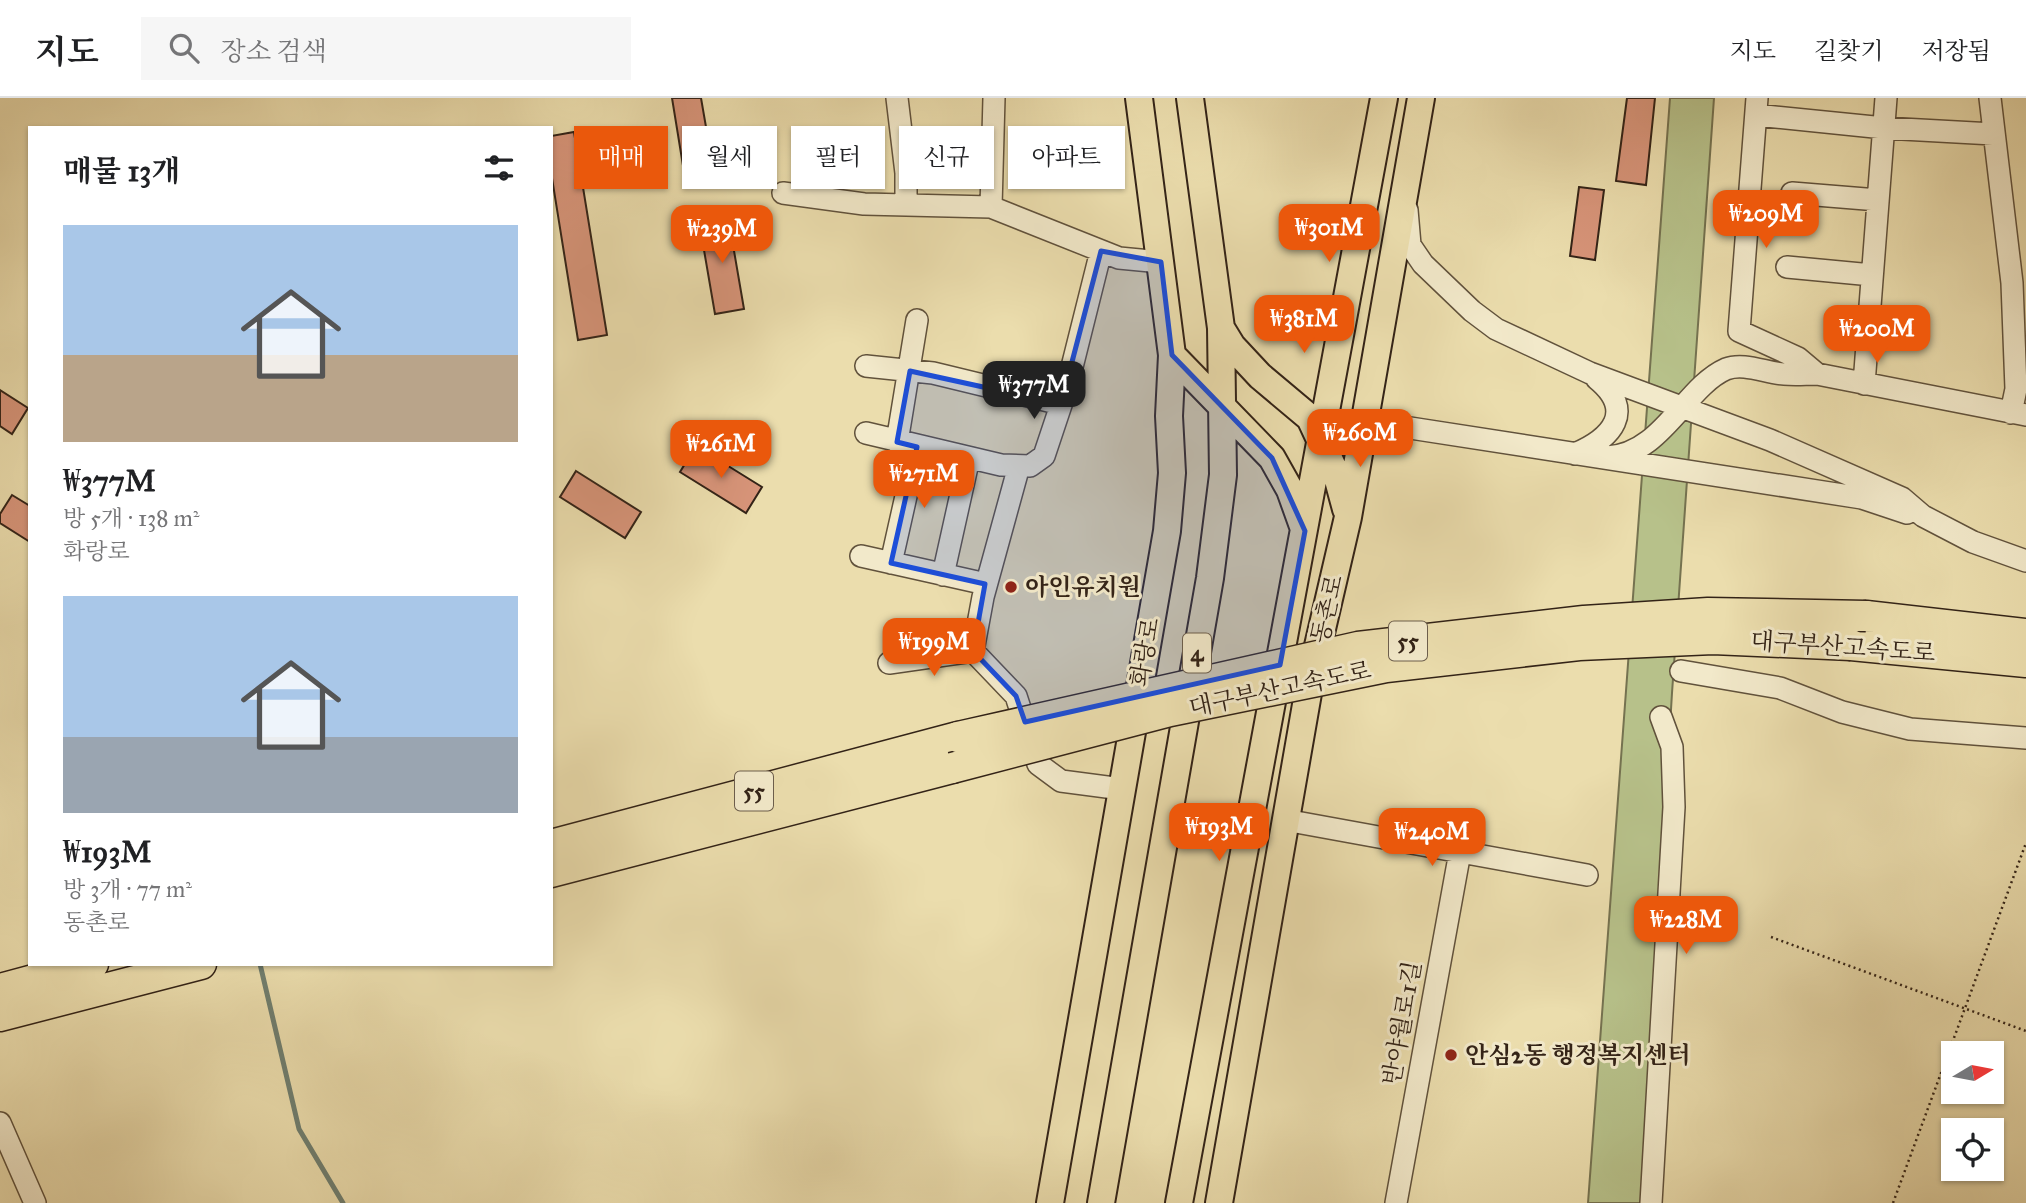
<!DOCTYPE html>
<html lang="ko">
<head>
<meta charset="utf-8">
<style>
	:root { --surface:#fff; --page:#f6f6f6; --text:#202124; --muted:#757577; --line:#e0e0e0; --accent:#ea580c }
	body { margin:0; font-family:"IM FELL Great Primer","Noto Serif KR",serif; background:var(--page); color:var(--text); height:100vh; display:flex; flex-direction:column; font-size:26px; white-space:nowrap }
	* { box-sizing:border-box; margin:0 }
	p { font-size:23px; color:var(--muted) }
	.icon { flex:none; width:38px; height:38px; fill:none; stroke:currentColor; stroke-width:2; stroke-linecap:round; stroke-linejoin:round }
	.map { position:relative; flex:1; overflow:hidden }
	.details { position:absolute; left:28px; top:28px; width:525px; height:840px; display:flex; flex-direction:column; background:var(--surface); border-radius:0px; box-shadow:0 2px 5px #0004 }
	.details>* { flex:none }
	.banner { position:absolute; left:574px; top:28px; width:665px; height:63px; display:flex; gap:14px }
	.needle { width:46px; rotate:80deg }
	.fabs { position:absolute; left:1941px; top:943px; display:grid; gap:14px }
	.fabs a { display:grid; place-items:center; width:63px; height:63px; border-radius:0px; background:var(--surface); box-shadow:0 2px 5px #0004; font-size:35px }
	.price { position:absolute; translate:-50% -60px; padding:0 16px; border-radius:14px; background:var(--accent); color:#fff; font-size:23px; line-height:46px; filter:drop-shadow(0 2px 4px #0008) }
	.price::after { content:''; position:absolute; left:50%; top:42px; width:21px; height:16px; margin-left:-10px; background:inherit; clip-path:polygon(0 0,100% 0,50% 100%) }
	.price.active { background:#222; color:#fff }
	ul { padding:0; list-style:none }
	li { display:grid; align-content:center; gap:14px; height:371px; padding:0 35px }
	li span { display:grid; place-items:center; height:217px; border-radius:0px; color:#555 }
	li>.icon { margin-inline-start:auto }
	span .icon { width:126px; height:126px; fill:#fffc; stroke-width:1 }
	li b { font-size:30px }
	h2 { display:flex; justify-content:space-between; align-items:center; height:84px; padding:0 35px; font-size:30px }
	.pill { padding:0 24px; border-radius:0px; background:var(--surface); box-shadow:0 2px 5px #0004; font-size:24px; line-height:63px }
	.pill.active { background:var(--accent); color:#fff }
	header { display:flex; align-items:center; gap:42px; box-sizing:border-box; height:98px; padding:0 35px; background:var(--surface); border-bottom:2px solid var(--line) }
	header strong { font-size:33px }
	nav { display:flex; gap:38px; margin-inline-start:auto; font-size:24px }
	.search { width:490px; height:63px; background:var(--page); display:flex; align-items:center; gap:18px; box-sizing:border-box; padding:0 24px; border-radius:0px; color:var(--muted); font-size:26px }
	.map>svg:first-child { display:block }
	.green { fill:#b7c18a; stroke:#757250; stroke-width:2 }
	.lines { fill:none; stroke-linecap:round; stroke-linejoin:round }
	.stream { stroke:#707f70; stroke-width:5 }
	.building { fill:#d79479; stroke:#332317; stroke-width:2 }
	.minor-casing { stroke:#61523c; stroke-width:24 }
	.major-casing { stroke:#332317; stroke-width:30 }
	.highway-casing { stroke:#332317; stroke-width:33 }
	.path { stroke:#332317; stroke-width:2.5; stroke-dasharray:2 3.5; stroke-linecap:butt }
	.minor { stroke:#f2e9ca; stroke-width:21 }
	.major { stroke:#ebddad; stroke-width:26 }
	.highway { stroke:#ebddad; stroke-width:30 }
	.highway-bridge-casing { stroke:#332317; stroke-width:33; stroke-linecap:butt }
	.highway-bridge { stroke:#ebddad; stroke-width:30 }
	.marked { fill:#1d4ed8; fill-opacity:0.2; stroke:#1d4ed8; stroke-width:5; stroke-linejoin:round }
	.poi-dot { fill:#8f2418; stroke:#f2e9ca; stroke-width:2.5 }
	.labels { text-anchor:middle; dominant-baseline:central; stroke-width:6; stroke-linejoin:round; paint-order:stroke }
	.shield { fill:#f2e9ca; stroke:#6c5e4d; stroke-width:2 }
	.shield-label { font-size:23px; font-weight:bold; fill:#332317 }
	.poi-label { font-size:24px; font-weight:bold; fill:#332317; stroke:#f2e9ca; text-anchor:start }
	.street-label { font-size:24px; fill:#332317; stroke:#f2e9ca }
</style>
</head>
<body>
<header>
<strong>지도</strong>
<div class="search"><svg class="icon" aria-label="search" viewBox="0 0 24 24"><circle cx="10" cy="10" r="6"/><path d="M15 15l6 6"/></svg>장소 검색</div>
<nav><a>지도</a><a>길찾기</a><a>저장됨</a></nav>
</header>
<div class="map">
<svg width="2026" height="1105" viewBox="0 0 2026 1105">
	<rect width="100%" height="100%" fill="#ebddad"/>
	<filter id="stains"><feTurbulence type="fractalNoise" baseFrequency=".00286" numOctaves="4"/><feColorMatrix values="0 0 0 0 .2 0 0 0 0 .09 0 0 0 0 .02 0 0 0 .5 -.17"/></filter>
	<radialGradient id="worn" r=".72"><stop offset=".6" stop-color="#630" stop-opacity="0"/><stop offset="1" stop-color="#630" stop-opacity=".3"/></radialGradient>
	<path class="green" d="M1670,0H1714L1672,595L1641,1105H1588Z"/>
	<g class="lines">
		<path class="stream" d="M260,866L299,1031L343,1105"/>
	</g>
	<path class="building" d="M672,0H701L715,81L686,86Z
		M1627,0H1655L1646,87L1616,83Z
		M574,34L607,237L578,242L551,74V38Z
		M1579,89L1604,92L1595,162L1570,158Z
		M728,118L744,211L715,216L699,123Z
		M0,292L28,310L12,336L0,328Z
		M696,348L762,389L746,415L680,374Z
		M576,373L641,414L625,440L560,399Z
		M12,397L30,408V444L0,425V416Z"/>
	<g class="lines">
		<g class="minor-casing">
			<path id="minor" d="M897,0L906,75V107
				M1757,0L1739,233L1798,260L1817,276
				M1990,0L2012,185L2016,291L2011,315
				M1756,17L1884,30L1993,36
				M783,95L864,106L991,109L1119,160L1161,164
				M1792,95L1878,102
				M991,109L994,0
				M1407,112L1410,147L1423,166L1472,213L1496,231L1590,275L1770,342L1902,400L1923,418L1973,444L2026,463
				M1787,169L1872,177
				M866,268L933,275L1061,306
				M1864,286L1886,0
				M1365,323L1862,400L1907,415
				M866,335L1001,367L1030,368L1044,358L1067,289L1101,153
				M897,344L917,222
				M1575,356C1612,340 1636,313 1597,281
				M1607,359C1662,357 1685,289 1726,271C1744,264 1766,275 1784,276C1795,277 1806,276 1817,276L2026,317
				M1019,368L983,499L973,553L1016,598L1038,666L1061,683L1122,691
				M861,458L986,486
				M891,465L917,349
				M943,477L969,360
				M889,565L973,553
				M1681,573L1780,590L1842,614L1910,631L2026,640
				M1285,722L1587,777
				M0,1025L35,1105
				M1396,1105L1460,754
				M1651,1105L1674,709L1672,649L1661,619"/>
		</g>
		<g class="major-casing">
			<path id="major" d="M1221,230L1232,248L1260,278L1310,320L1337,378L1346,411
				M1172,257L1272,360L1290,392L1304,431
				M1050,1105L1167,433L1172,375L1169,318L1172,257L1139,0
				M1101,1105L1210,480L1223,377L1221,230L1190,0
				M1179,1105L1384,0
				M1219,1105L1311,578L1348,419L1421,0"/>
		</g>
		<g class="highway-casing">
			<path id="highway" d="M1866,518L2026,536
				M1851,547L2026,564
				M551,747L958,639
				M551,774L952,670
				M0,891L93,866
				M0,918L201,866"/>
		</g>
		<path class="path" d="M1771,839L2026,933
			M1893,1105L2026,745"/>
		<use href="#minor" class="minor"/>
		<use href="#major" class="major"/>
		<use href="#highway" class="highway"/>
		<g class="highway-bridge-casing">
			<path id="highway-bridge" d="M958,639L1358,549L1584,523L1708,515L1866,518
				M952,670L1170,613L1386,569L1579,547L1713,541L1851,547"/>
		</g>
		<use href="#highway-bridge" class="highway-bridge"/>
	</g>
	<path class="marked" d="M1101,153L1161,164L1172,257L1272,360L1305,433L1280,567L1025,624L1016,598L973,553L985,486L891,465L917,349L897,344L910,273L1061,306Z"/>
	<g class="poi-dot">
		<circle cx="1011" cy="489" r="7"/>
		<circle cx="1451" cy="957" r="7"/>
	</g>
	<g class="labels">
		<g class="shield">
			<rect x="1389" y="523.5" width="38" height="39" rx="5"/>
			<rect x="1183" y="535.5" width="28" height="39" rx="5"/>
			<rect x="735" y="673.5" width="38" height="39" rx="5"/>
		</g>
		<g class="shield-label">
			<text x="1408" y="543">55</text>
			<text x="1197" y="555">4</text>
			<text x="754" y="693">55</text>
		</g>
		<g class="poi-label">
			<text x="1025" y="489">아인유치원</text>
			<text x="1465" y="957">안심2동 행정복지센터</text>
		</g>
		<g class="street-label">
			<text transform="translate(1327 511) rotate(-77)">동촌로</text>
			<text transform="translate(1843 549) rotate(4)">대구부산고속도로</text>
			<text transform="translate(1145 554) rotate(-80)">화랑로</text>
			<text transform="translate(1280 591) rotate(-12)">대구부산고속도로</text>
			<text transform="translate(1402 925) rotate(-80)">반야월로1길</text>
		</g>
	</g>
	<rect width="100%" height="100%" filter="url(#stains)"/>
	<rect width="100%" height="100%" fill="url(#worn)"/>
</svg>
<div class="fabs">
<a><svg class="needle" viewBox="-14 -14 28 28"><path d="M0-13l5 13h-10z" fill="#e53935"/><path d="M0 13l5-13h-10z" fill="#757577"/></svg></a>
<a><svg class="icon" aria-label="locate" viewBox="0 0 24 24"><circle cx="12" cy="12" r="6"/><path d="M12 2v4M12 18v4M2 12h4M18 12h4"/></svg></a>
</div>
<b class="price" style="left:1766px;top:152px">₩209M</b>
<b class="price" style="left:1329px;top:166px">₩301M</b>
<b class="price" style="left:722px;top:167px">₩239M</b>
<b class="price" style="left:1304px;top:257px">₩381M</b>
<b class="price" style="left:1877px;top:267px">₩200M</b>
<b class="price active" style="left:1034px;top:323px">₩377M</b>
<b class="price" style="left:1360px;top:371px">₩260M</b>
<b class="price" style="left:721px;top:382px">₩261M</b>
<b class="price" style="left:924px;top:412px">₩271M</b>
<b class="price" style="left:934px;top:580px">₩199M</b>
<b class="price" style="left:1219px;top:765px">₩193M</b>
<b class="price" style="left:1432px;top:770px">₩240M</b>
<b class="price" style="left:1686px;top:858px">₩228M</b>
<div class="banner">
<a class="pill active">매매</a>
<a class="pill">월세</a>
<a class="pill">필터</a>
<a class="pill">신규</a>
<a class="pill">아파트</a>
</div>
<section class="details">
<h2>매물 13개<svg class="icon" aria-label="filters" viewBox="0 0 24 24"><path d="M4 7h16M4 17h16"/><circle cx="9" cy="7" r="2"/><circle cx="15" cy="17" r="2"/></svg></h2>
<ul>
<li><span style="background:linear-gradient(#a9c7e8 60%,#b9a48a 0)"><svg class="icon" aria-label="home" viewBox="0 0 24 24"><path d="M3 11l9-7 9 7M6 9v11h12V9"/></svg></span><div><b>₩377M</b><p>방 5개 · 138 m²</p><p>화랑로</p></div></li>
<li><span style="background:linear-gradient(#a9c7e8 65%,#9aa5b1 0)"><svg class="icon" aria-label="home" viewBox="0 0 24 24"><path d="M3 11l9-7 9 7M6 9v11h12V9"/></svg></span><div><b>₩193M</b><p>방 3개 · 77 m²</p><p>동촌로</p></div></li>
</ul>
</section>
</div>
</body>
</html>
